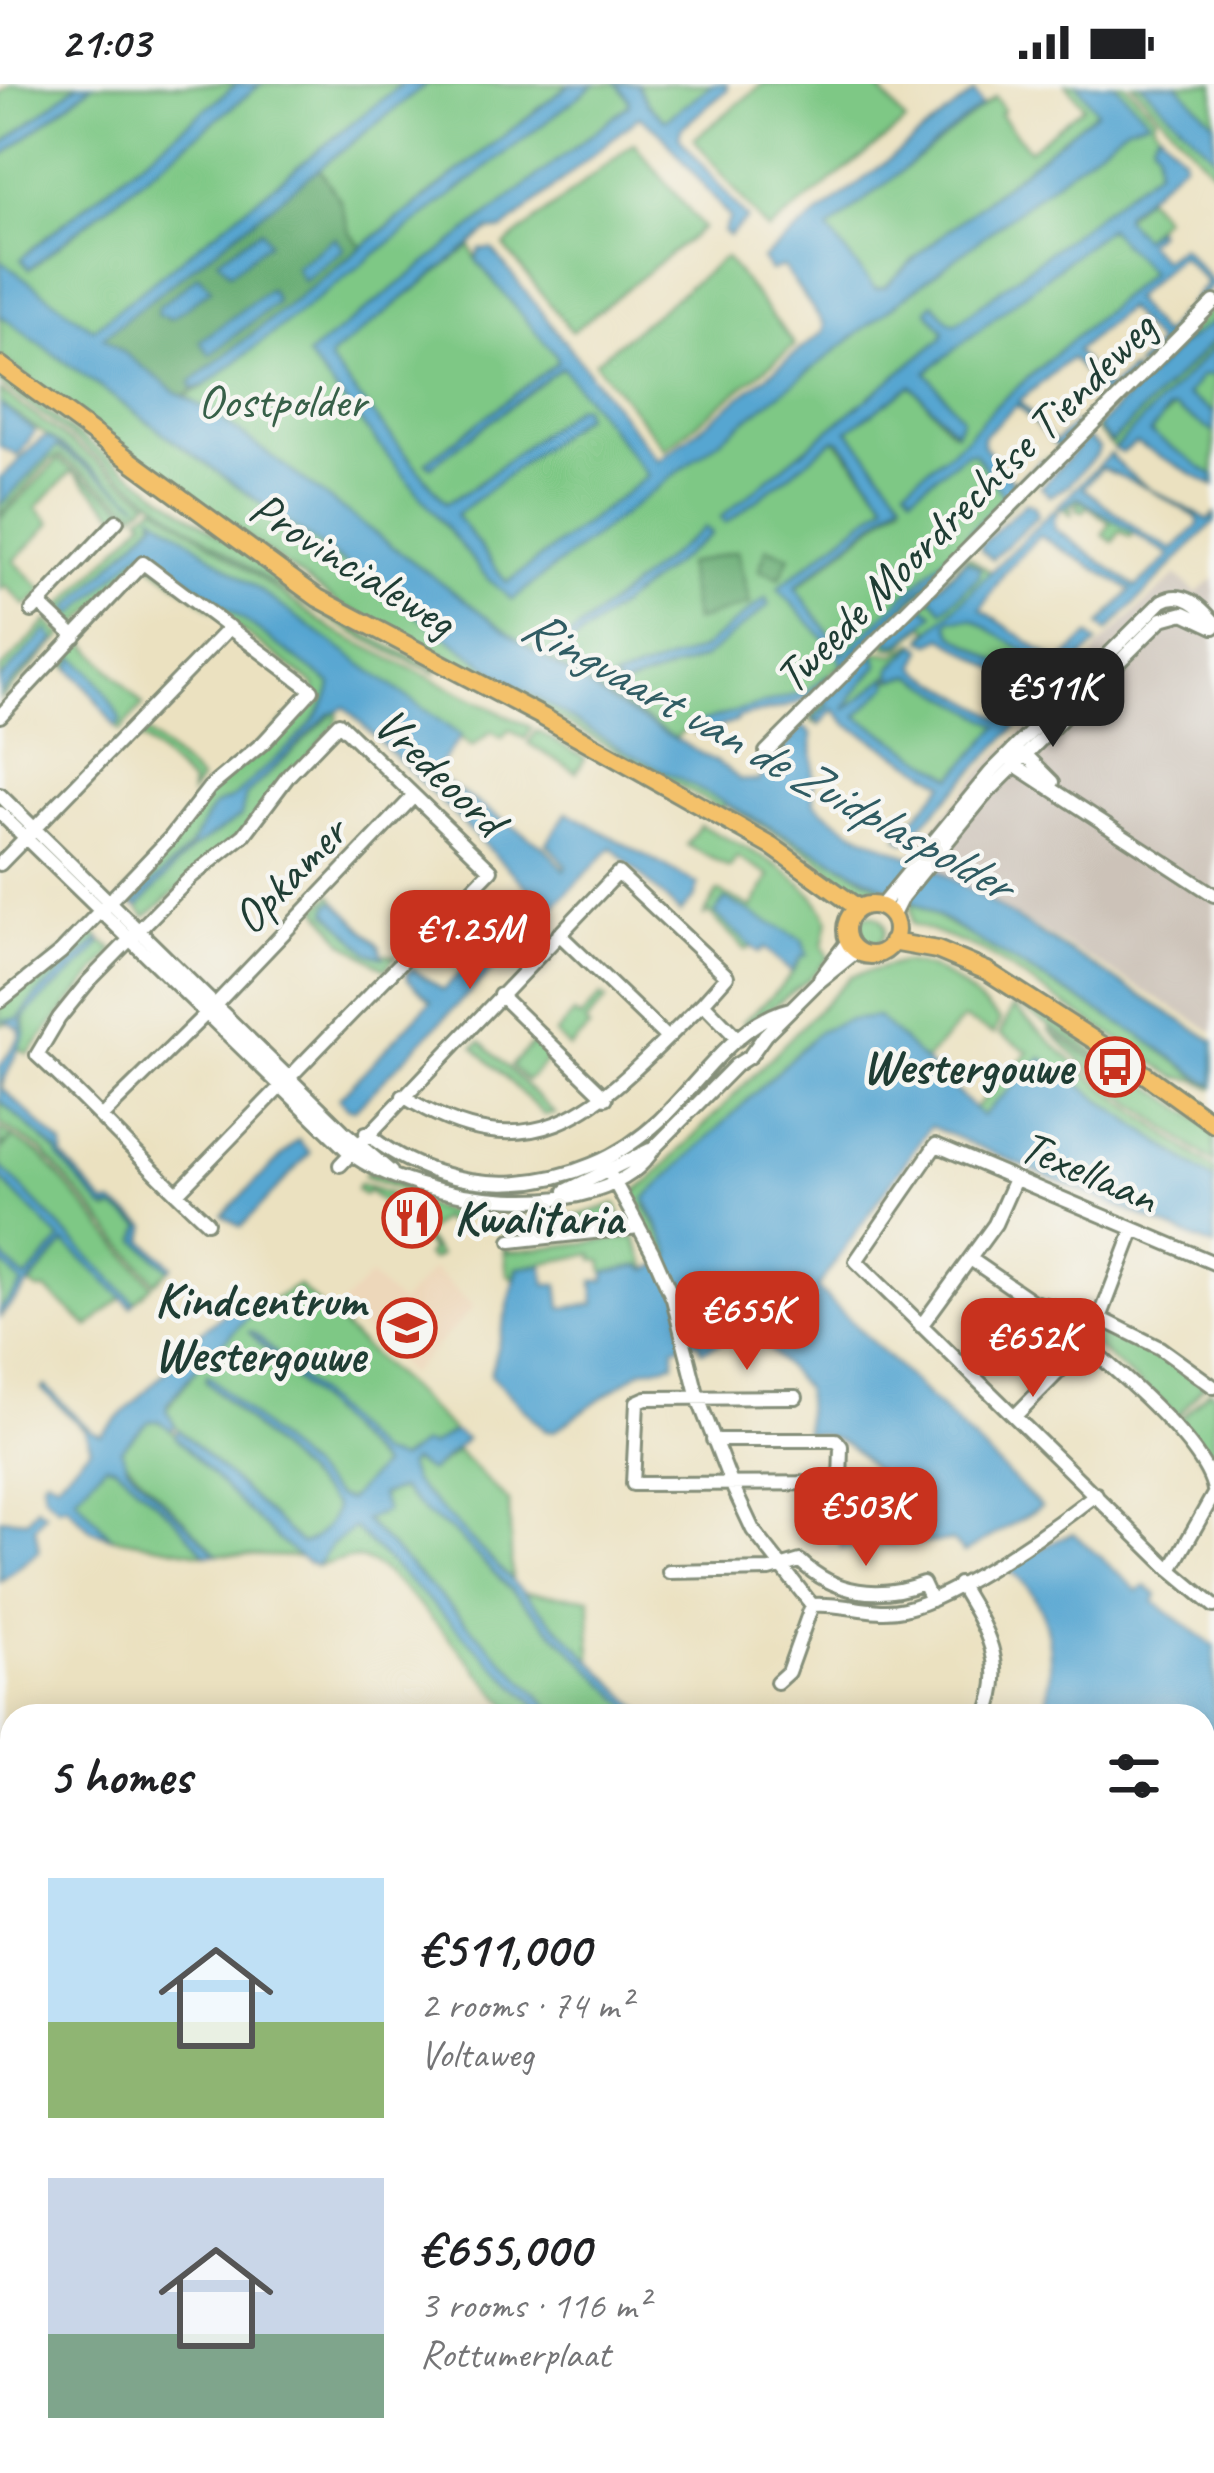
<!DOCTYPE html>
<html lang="en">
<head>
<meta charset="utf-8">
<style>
	:root { --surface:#fff; --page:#f2f2f2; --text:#202124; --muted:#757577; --accent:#c8321e }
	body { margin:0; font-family:Caveat,sans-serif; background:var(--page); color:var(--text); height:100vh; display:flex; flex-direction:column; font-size:45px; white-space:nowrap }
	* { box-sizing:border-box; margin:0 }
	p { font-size:39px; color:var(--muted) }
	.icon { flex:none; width:66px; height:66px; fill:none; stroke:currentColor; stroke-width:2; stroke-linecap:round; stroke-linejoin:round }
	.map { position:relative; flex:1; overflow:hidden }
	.side { position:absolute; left:0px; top:1620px; width:1215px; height:771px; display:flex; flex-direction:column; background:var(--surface); border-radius:36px 36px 0 0; box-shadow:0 6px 30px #0003 }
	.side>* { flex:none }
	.price { position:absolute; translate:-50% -102px; padding:0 27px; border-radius:24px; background:var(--accent); color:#fff; font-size:39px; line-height:78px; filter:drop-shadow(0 3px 6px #0008) }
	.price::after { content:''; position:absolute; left:50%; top:72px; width:36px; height:27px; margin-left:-18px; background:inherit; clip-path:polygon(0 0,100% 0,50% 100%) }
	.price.selected { background:#222; color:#fff }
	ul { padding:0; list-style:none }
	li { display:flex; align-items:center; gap:36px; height:300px; padding:0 48px }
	li span { display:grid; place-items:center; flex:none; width:336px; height:240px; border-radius:0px; color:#555 }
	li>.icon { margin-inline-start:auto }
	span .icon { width:144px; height:144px; fill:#fffc; stroke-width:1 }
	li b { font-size:51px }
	h2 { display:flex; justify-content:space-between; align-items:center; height:144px; padding:0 48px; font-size:51px }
	.status { display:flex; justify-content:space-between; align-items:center; height:84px; padding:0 60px; background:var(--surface); direction:ltr }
	.status svg { height:33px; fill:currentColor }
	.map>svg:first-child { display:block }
	.built { fill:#edd7ba }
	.industrial { fill:#ccc2b8 }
	.green { fill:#7ec885; stroke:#4e825c; stroke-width:3; fill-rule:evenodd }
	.forest { fill:#66ac72; stroke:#427453; stroke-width:3; fill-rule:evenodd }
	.water { fill:#57a6d1; stroke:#3b7282; stroke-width:3; fill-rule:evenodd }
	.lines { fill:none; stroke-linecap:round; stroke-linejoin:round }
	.stream { stroke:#57a6d1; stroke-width:3 }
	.minor-casing { stroke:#858f7a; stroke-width:18 }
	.major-casing { stroke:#858f7a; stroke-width:22 }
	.minor { stroke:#fff; stroke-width:12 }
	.major { stroke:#f4c16b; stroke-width:16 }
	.labels { text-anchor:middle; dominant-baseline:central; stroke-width:9; stroke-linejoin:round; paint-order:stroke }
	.park-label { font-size:48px; fill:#376048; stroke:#f6f6f2 }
	.street-label { font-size:48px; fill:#1f3d34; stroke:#f6f6f2 }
	.poi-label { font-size:48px; font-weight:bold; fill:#1f3d34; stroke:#f6f6f2; text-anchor:end }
	.water-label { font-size:51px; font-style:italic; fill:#305c63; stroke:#f6f6f2 }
</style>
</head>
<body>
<div class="status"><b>21:03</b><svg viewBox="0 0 49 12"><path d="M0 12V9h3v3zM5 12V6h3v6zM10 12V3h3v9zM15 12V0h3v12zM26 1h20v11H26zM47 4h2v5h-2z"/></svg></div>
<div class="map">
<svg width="1214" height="2389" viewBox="0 0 1214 2389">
	<rect width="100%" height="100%" fill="#f6f6f2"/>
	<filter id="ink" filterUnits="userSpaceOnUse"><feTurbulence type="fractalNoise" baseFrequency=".00833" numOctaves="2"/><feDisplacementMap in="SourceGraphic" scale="24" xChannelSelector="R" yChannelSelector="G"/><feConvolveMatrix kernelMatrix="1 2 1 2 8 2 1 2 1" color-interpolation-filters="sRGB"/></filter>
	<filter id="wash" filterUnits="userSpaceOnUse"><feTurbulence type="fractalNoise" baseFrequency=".004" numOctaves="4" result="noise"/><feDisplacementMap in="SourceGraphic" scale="48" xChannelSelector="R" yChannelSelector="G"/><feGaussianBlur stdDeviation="2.7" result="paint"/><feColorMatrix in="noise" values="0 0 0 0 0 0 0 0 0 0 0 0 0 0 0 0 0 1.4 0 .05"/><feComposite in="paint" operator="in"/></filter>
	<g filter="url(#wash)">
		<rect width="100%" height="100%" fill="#ebe1c0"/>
		<path class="built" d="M433,1185L474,1223L409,1290L339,1223L370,1192L400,1219Z"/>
		<path class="industrial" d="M1176,491L1197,509L1214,494V948L910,770L985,683L1092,576L1098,563Z"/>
		<path class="green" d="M12,0H89L0,71V10Z
			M93,0H237L33,164L30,185L261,0H402L93,246L0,176V74Z
			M427,0H570L362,163L349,148L340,116L319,84Z
			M591,0H715L661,43L641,25L319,274L509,510L1135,28L1148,34L1114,0H1125L1156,32L1153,39L1159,46L1155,51L1162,77L1153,99L799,382L835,355L887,418L779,504L839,571L842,582L957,469L952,466L844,571L794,506L903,417L848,346L911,301L951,347L956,348L962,334L925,288L1108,143L1151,187L992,325L965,355L907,403L967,368L975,369L1004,413L967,450L1048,373L1051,378L969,463L963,459L960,461L963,469L840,587L837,584L808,607L691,641L675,654L544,573L539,577L186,312L205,302ZM701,566L704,574L622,603L614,597Z
			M763,0H875L906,38L768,147L694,55Z
			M1066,0H1077L1098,26L925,165L885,203L875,205L827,146L995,13L1004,26L1000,30L1029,66L1084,22Z
			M1132,0H1141L1214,72V88Z
			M1177,0H1214V38Z
			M634,59L703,144L572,248L504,162Z
			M1145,112L1163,133L1142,154L1124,134Z
			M471,162L476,176L558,273V279L426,379L431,382L562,283L648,392L507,499L456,431L584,331L582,322L575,323L471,405L446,419L330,278V272Z
			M725,173L795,261L665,365L595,278Z
			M1214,222V237L1178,263L1101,341L1100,347L1112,358L1214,256V263L1114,365L1095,345Z
			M0,231L502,593L725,719L722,726L534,621L505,600L342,522L0,273Z
			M0,288L68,344L294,505L364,549L437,586L436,589C276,520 140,403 0,299Z
			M1209,289L1214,291V329L1187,311L1201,292Z
			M0,306L150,417L137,427L59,372L50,377L0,431V421L57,363L140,420C95,386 49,351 0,320Z
			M1174,324L1214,348V392L1152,353L1151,345Z
			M58,376L134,429L121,434L72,387L36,424L51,439L14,477L44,507L26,522L6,502L0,506V435Z
			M1074,413L1134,447L1130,453L1120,447L1113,458L1103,451L1110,439L1088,422L1083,428L1077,425L1079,419L1071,420V430L1062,424Z
			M156,421L331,545L532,644L525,655L510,646L502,654L491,648L472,663L152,432L156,435L69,525L73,530L142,466H148L331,599C326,646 266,678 239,709C232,717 221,716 215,722C204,732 199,751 190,762C174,783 148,799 133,821L123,811L156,777L211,705L315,609L314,600L144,475L76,543L56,528L145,436L141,431Z
			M968,472L992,489L923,555L929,545L925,541L902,562L892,565L885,562L884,555L918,519L929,517L928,512Z
			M951,535H973L1055,584L1038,602L953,550L948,539Z
			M48,537L63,552L0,616V610L54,558L48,546L0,596V586Z
			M83,556L143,621L120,647L115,643L121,637L97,595L74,573L70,585L61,579Z
			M916,558L893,582L891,590L847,628L852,612L878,581L819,628L814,634L820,641L812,638L811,630L872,567L895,571Z
			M913,591L1000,642L953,693L856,632L890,596Z
			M338,625L337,638L241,751L146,833L138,823L191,766L240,733L246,711Z
			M143,645L200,696L191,710V700L143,656H132Z
			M537,647L585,674L576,688L528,659Z
			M731,721L732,723L884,804L862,807L852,804L812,771L728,723Z
			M700,741C744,764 808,788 828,836L823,862L829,874L809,895L747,942L743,938C764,917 807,888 802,856L715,829L752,862L746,866L708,828L703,833L718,807L752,824L770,792L737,773L730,784L687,761Z
			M332,810L336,817L330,819L328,827L369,869L396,872L385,885L344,858L318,824Z
			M911,818L1143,953L1214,1005L1197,996L1176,993L981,866L912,840Z
			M855 846a15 15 0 1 1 30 0a15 15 0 1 1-30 0Z
			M88,844L100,855L36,913L34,921C54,897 84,884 102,857L114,866L28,970L18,964L25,950V932L32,923L18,936L0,941V920Z
			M946,876C987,894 1029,916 1065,943C1086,960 1102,977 1128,987L1124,992L986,899L946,881Z
			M903,878C945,882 969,909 1000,936L994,950L963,935L924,978L878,933L645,1121L671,1168L670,1176L666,1178L629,1112L650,1097L851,892Z
			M601,912L606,916L585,939L589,944L569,964L555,950L574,930L580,934Z
			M1013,923L1091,994L1214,1086V1097L1042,974L982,1033L974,1025L1029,968L1000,950Z
			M1048,945L1123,996L1130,988L1214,1046V1079L1094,990Z
			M481,958L555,1030L544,1031L474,963Z
			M533,959L549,974L527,997L511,982Z
			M0,1017L58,1069L108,1127L115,1125L142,1142L137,1156L169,1185L155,1198L42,1066L0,1040Z
			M0,1045L41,1071L152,1201L134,1218L0,1082V1067L14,1054L0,1063Z
			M367,1087L434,1111L487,1122L491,1127C446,1122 406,1108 364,1092Z
			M0,1094L62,1156L26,1195L0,1170Z
			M359,1100L462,1133L456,1147L441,1134L423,1152L439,1172L430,1176L426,1172L431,1166L388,1124L392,1120L380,1117L369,1107L364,1111L356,1106Z
			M616,1120L622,1135L618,1132L505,1143L508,1168L635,1153L648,1185L640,1181L604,1188L602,1177L594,1176L593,1170L517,1184L513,1195L507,1190L501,1136L580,1131Z
			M65,1159L122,1213L89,1243L46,1206H37L30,1200Z
			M0,1177L23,1200L0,1226Z
			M298,1201L453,1347L431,1363L422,1360L399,1376L379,1372L257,1251L251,1250L381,1383L348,1416L336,1412L207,1292L206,1297L335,1422C334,1438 316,1457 302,1461L175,1342L166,1326L196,1285L254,1227Z
			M1057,1228C1112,1242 1156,1270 1204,1301L1177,1333Z
			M1210,1305L1214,1309V1385L1211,1386L1176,1340Z
			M149,1337H159L171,1346L299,1473L217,1470L121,1372V1365Z
			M457,1367L509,1418L512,1497L413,1398L407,1381L412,1377L429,1388Z
			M106,1380L115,1382L171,1431L206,1470L111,1453L75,1412Z
			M400,1405L425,1429L452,1447L638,1632H559L363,1435L385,1427L379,1412Z
			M354,1443L547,1632H517C490,1602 395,1484 364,1476C349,1472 331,1479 317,1482L331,1461Z
			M523,1508L590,1514L591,1576Z
			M1214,1667V1737L1203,1740V1669Z
			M1214,1796V2083L1203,2092V1801Z
			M0,1892L12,1904V1969L0,1958Z
			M0,1974L12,1985V2062L0,2050Z
			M0,2057L12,2069V2148L0,2136Z
			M0,2147L12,2159V2237L0,2225Z
			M0,2233L12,2244V2374L0,2364V2330L8,2323L9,2315L0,2306Z"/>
		<path class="forest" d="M319,84L340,116L349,148L362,163L191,298L194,305L186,312L177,309L102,252ZM199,191L210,206L167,236Z
			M767,464L790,472L780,494L759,486Z
			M737,467L750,520L694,537L686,480Z"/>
		<path class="water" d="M78,0H93L0,74V62Z
			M237,0H261L29,185L21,175L33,164Z
			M402,0H427L103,253L177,309L213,329L521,558L611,618L726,684L740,696L758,697L802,642L812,650L814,718C850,753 893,762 936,785L1214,957V1002L1143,953L910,816L620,664L502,593L0,231V176L93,245Z
			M570,0H595L206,301L193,305L191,298Z
			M617,0H637L647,19L665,36L713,0H727V6L681,44L679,53L747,135L729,152L723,148L730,134L660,48L639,32L503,146H489L330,273V278L446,419L471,405L575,323L582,322L584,331L456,431L507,499L648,392L562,283L431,382L426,378L558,278L557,273L476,176L480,166L492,165L658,377L823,248L824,240L783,183L770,187L762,175L974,9L982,22L828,146L875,205L885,203L925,165L1097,27L1077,0H1114L1149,35L1127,42L512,516L488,495L307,272L629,21V15Z
			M1141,0H1177L1214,38V72Z
			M1159,46L1183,72V78L1125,129L1124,134L1142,154L1154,144L1157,148L1146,158L1162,176L1181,162L1214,200L1189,226L1186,223L1207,199L1180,171L1132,215L1162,252L1179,229L1183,232L1162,263L1139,285L1136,282L1157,260L1126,224L1076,267L1107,306L1131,286L1135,289L1087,337L1083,333L1103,310L1071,274L1019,317L1055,358L1076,338L1081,343L1058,364L1017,321L983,352V361L1014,399L1041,376L1046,379L970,455L967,451L1004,413L975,369L967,368L912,410L906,402L965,355L992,325L1150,188L1108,144L926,288L962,334L956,348L911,301L848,346L903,414L795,503L844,570L952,466L957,469L842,583L839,571L778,504L887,418L841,357L835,355L732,435L725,439L721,433L941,255L944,247L927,226L933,219L950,238L957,239L1157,85V65L1152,56Z
			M261,146L269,158L230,189L218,175Z
			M335,153L344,165L303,197L295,183Z
			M199,191L211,205L172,234L157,231L158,223Z
			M270,205L277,218L210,271L200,257Z
			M1214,237V256L1111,358L1100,347V341L1178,263Z
			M1214,263V291L1201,292L1187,311L1214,329V348L1174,324L1168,326L1150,349L1214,392V402L1136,359L1122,369L1114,365Z
			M0,320L35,347L18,372L0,362Z
			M48,353L140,420L57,363L0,421V395L41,355Z
			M1087,354L1099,364L1097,370L1068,401L1050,412L1041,403Z
			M1110,370C1132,400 1175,417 1208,436L1214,430V438L1107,548L1100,541L1131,506L1039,451L1004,489L981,525L1060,579L1089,551L1097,559L905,758L898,753L945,699L847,640L834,625L820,641L814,634L829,622L825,618L865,577L876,572L878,581L852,612L845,626L888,592L889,601L857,632L953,693L999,642L913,591L893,595L891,585L917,560L923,565L916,581L920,587L1004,636L1031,607L943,553L932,559L923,555L1053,426L1058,428L1054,434L1055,445L1136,503L1170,472L1078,413L1061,425L1057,423ZM1101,384L1146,403L1196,433L1199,440L1173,466L1143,449L1083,404ZM951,535H973L1054,585L1037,602L953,550L948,539Z
			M1026,418L1034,422L1037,432L992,475L981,466V461Z
			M154,430L461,652L433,690L544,763L565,786L567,782L547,759L567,728L698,801L694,814L680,829L612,763L355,1025L347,1024L339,1014L431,917L408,895L407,889L413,885L443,906L535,811L345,623L329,630L246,711L241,732L191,766L138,823L133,821C149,798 172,785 190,763C199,751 203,734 214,723C221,717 231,717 238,710C264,681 326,641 331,600L148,466H142L74,531L68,525L156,436Z
			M705,443L711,450L569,562L562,559Z
			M966,476L980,484L979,492L943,526L930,511Z
			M766,514L769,521L704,574L622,603L613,596L701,566Z
			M921,521L934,530L903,558L892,561L888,554Z
			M48,546L55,556L0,610V596Z
			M74,573C96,590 109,613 121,637L115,643L87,603L70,585Z
			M829,591L831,593C799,628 780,622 738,634L735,638L696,650L690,641L808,607Z
			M725,815L802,856L807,871L802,872L791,888L765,864L759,869L715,829Z
			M336,817L380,862L383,873L369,869L328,827L330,819Z
			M100,855L102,857C82,887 49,904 25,932L22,937L25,950L1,1003L63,1062V1073L105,1120H114L147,1142L144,1156L172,1182L169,1185L137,1156L142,1142L115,1125H104L59,1074L58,1068L0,1017V983L20,952L19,945L4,936L18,935L35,913Z
			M878,933L982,1032L1042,974L1214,1097V1163L930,1042L817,1204L1041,1423L964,1469L952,1457L841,1464L833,1437L916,1436L919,1425L899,1405H892C864,1377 849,1349 806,1349L805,1305L765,1260L742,1261L740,1250L702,1267L698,1257L674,1263V1279L642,1286L554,1347H546L490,1291L518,1184L543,1181L546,1201H558L561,1224L595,1220L593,1197L605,1196V1188L639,1182L647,1186L670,1176L671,1168L645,1115L820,946L848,936Z
			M298,1056L310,1069L241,1143L223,1131Z
			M0,1082L134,1218L131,1222L65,1159L0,1233V1226L22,1200L0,1177V1170L26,1195L61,1156L0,1094Z
			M243,1214L254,1227L196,1285L167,1320L166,1326L175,1342L171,1346L159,1337H149L121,1365L127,1382L217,1470H206L171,1431L115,1382L106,1380L75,1412L111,1453L91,1446L66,1421L58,1423L44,1410L42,1397L46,1393L57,1398L91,1363L84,1345L42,1305L45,1302L90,1346L101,1351L173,1280L185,1261Z
			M248,1247L257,1251L379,1371L399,1376L422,1360L431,1362L453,1347L466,1355L429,1388L412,1377L407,1382L413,1398L647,1632H638L453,1448L425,1429L401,1405L380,1411L386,1427L364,1436L559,1632H547L354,1444L331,1461L317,1482C291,1478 199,1376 175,1352L178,1345L301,1460C316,1457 334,1438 335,1422L206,1296L208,1291L336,1412L348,1416L381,1382Z
			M37,1423L45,1429L35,1443L39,1467L0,1498V1434L27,1436Z
			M1073,1449L1138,1507L1146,1502L1157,1511L1154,1518L1214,1562V1667L1203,1669V1632H1043C1056,1585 1055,1515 1008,1486L1029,1470Z
			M1214,2206V2389H1020L1033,2379H1203V2213Z
			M51,2379H126L109,2389H36Z"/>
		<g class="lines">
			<path class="stream" d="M695,2379L710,2389"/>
		</g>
	</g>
	<g filter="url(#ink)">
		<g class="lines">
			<g class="minor-casing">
				<path id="minor" d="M39,519L75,553
					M32,527L117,437
					M0,632L143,479L312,606L263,659L209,704L171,753L61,868L0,917
					M766,668L1214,218
					M1018,670L1026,671L1053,698
					M1012,674L1015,681L1214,811
					M0,711L343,1047L391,1088
					M0,729L350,1069C413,1117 606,1147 654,1064L736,981L750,972L765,951L816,900L857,867
					M0,780L230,543
					M880,823L990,689L1162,517C1183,505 1200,522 1214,538
					M892,833L902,813L983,713L1162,535L1184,529L1214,543
					M559,850L667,954
					M820,894L848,857
					M500,911L606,1014
					M403,1012C543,1100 607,1012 703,919
					M103,1031L216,920L414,712
					M366,1049C453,1121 579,1113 660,1036C699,999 736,938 790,925
					M340,1081L618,789L727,892L703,919L738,955
					M609,1088L652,1167L673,1215L698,1314L731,1399L753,1446L812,1521C843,1518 872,1532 904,1525C957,1513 1053,1444 1096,1410
					M566,1107L650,1066
					M177,1109L491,786L339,639L289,691L244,751L191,793L88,898L59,934L37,971C96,1025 148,1084 207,1138
					M511,1157L639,1143
					M972,1176L1033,1218L1100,1234L1160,1264L1214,1303
					M1039,1222C1082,1257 1205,1354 1214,1406
					M1100,1234L1134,1145
					M921,1242L995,1140L1015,1095
					M796,1313L646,1314L637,1318L633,1400L881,1399
					M1015,1332L1086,1260
					M713,1356H836L841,1362L840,1399
					M1214,1410L1171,1486L1214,1522
					M1171,1486L856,1177L936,1061L1214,1179
					M669,1488L770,1486L800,1477C835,1510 879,1516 923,1499L931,1516
					M959,1500C986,1544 1009,1581 986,1632
					M777,1598L788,1588L812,1521
					M1203,2162L1214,2155
					M14,2389L16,2388
					M975,2389L988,2379"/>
			</g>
			<g class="major-casing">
				<path id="major" d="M0,281L318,514L543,633L773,763L858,824
					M846 846a25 25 0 1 1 50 0a25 25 0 1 1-50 0Z
					M892,858L937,866L987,887L1122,974L1214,1040"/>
			</g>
			<use href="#minor" class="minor"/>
			<use href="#major" class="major"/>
		</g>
	</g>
	<defs>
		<g id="bus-ring" transform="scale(3)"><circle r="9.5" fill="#f6f6f2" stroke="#c8321e" stroke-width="1.5"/><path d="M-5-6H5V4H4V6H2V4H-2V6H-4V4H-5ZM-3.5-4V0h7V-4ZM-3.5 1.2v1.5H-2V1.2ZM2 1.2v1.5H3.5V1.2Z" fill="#c8321e"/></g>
		<g id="restaurant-ring" transform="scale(3)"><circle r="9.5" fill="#f6f6f2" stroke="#c8321e" stroke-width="1.5"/><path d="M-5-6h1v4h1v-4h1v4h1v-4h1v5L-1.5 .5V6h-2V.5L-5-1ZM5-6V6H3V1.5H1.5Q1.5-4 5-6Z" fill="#c8321e"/></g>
		<g id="school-ring" transform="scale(3)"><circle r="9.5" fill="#f6f6f2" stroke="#c8321e" stroke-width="1.5"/><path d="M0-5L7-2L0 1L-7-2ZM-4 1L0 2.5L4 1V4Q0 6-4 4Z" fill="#c8321e"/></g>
	</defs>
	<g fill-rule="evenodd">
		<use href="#bus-ring" x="1115" y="983"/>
		<use href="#restaurant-ring" x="412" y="1134"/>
		<use href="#school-ring" x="407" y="1244"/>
	</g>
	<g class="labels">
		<g class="park-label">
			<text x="282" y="317">Oostpolder</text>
		</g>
		<g class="street-label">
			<text transform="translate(965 418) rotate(-45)">Tweede Moordrechtse Tiendeweg</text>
			<text transform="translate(353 480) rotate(32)">Provincialeweg</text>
			<text transform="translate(440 687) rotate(44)">Vredeoord</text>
			<text transform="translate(289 791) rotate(-46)">Opkamer</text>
			<text transform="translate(1089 1087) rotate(23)">Texellaan</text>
		</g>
		<g class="poi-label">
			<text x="1073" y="983">Westergouwe</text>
			<text x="454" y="1134" text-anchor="start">Kwalitaria</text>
			<text x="365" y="1216">Kindcentrum<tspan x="365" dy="55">Westergouwe</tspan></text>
		</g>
		<g class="water-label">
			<text transform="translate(767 670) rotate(29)">Ringvaart van de Zuidplaspolder</text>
		</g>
	</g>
</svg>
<b class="price selected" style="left:1053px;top:666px">€511K</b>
<b class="price" style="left:470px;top:908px">€1.25M</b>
<b class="price" style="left:747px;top:1289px">€655K</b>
<b class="price" style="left:1033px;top:1316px">€652K</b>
<b class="price" style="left:866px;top:1485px">€503K</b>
<section class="side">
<h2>5 homes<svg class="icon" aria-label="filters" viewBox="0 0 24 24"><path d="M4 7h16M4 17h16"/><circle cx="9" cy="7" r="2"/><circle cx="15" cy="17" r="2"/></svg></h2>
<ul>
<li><span style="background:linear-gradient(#bfe0f5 60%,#8fb573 0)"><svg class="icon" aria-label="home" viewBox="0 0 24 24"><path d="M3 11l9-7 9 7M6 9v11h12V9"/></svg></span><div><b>€511,000</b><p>2 rooms · 74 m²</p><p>Voltaweg</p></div></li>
<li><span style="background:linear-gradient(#c9d6e8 65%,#7fa58c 0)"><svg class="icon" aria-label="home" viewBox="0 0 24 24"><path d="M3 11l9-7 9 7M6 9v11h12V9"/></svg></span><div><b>€655,000</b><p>3 rooms · 116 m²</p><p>Rottumerplaat</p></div></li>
</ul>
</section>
</div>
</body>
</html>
